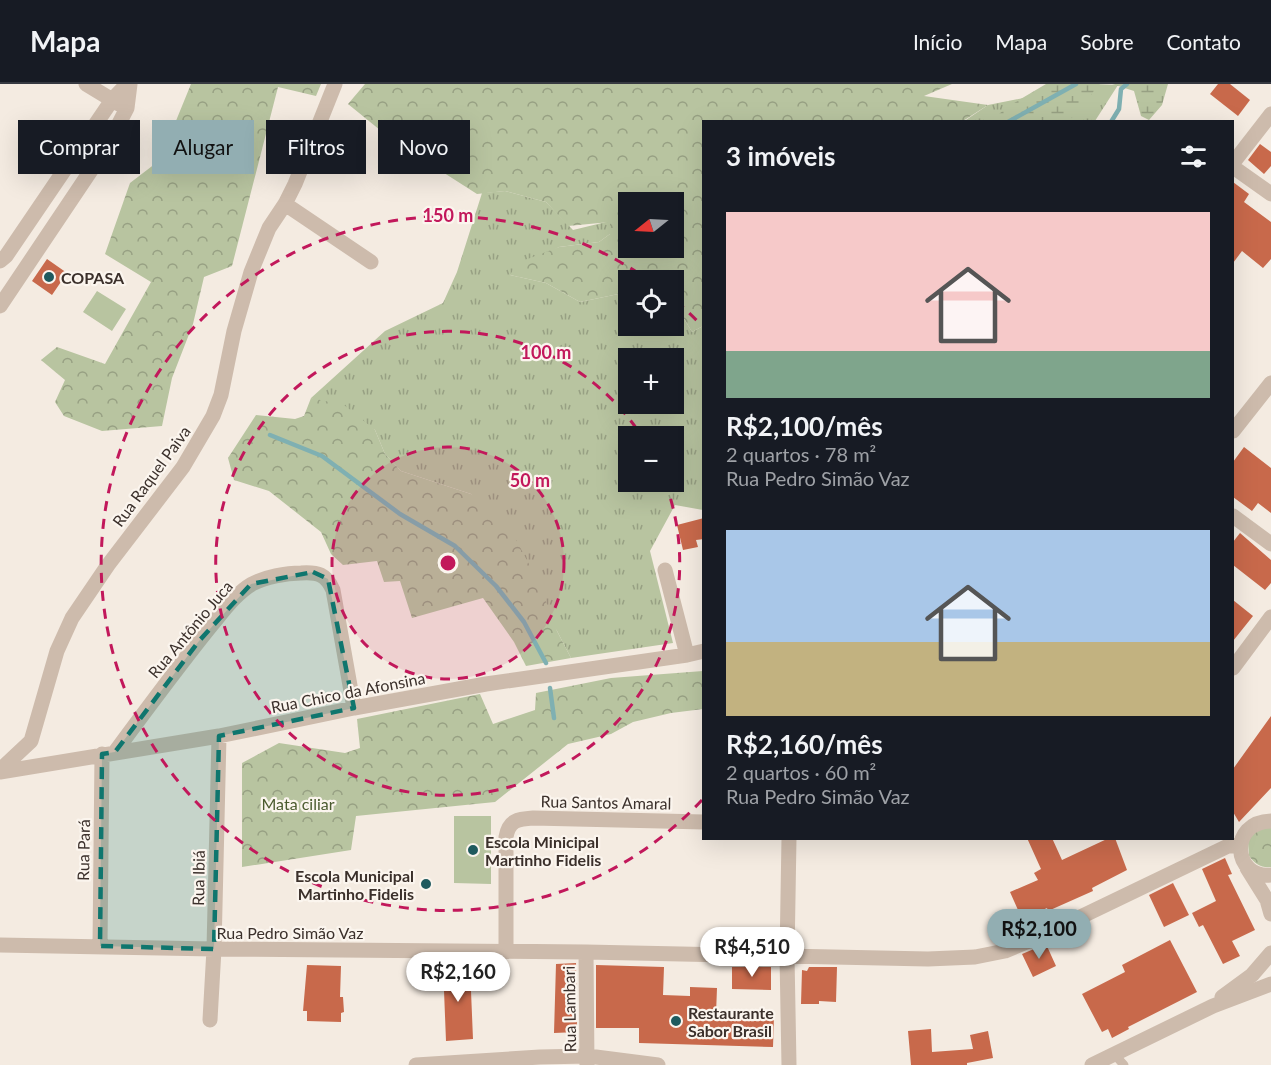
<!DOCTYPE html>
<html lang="pt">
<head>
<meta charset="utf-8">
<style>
	:root { --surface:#171b24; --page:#20242c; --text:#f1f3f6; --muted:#9ea1a6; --line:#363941; --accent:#92aeb2 }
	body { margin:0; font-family:Lato,sans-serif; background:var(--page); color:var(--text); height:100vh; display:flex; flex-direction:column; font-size:22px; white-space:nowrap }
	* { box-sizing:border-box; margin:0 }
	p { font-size:20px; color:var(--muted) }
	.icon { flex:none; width:33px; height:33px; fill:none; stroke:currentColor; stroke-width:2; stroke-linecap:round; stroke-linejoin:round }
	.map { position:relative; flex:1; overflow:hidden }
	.details { position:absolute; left:702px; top:36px; width:532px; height:720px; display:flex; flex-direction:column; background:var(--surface); border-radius:0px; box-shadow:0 6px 24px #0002 }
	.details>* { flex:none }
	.hud { position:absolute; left:18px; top:36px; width:570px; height:54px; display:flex; gap:12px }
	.needle { width:39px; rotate:252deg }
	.tools { position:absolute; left:618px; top:108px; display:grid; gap:12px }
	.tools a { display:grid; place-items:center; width:66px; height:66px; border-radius:0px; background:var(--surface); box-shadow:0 6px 24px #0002; font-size:30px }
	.price { position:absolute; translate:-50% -51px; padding:0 14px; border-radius:21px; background:#fff; color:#222; font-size:20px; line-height:39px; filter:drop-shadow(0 2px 3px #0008) }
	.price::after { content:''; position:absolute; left:50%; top:36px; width:18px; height:14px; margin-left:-9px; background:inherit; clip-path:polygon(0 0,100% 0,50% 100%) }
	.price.active { background:var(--accent); color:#111 }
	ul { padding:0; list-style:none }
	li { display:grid; align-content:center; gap:12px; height:318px; padding:0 24px }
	li span { display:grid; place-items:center; height:186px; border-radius:0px; color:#555 }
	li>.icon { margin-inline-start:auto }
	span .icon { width:108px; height:108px; fill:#fffc; stroke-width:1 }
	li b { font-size:26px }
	h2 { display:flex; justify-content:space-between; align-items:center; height:72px; padding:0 24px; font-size:26px }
	.tag { padding:0 21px; border-radius:0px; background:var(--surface); box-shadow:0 6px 24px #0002; font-size:21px; line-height:54px }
	.tag.active { background:var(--accent); color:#111 }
	header { display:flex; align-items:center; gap:36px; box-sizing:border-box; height:84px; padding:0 30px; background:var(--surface); border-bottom:2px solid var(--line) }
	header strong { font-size:28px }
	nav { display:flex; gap:33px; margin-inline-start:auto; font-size:21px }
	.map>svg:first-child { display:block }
	.grass { fill:url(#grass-tufts); fill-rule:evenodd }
	.forest { fill:url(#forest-crowns); fill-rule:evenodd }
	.wetland { fill:url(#wetland-marsh) }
	.pitch { fill:#b8c4a0 }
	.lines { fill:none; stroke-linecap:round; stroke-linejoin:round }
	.stream { stroke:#7fb0b2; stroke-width:4.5 }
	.building { fill:#c8694b }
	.service { stroke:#cdbbac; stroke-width:9 }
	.minor { stroke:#cdbbac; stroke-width:15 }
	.marked { fill:#0f766e; fill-opacity:0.2; stroke:#0f766e; stroke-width:4.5; stroke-dasharray:12 8; stroke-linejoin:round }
	.ring { fill:none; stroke:#c2185b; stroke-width:3; stroke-dasharray:10 8 }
	.poi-dot { fill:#1f5a5e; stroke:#fbf5ee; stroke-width:2 }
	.labels { text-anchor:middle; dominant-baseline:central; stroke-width:4.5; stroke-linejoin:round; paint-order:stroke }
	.poi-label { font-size:16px; font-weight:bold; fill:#3b302b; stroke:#fbf5ee; text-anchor:start }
	.street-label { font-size:16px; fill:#3b302b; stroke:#fbf5ee }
	.park-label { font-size:16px; fill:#4a5a2e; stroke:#fbf5ee }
	.centre { fill:#c2185b; stroke:#fbf5ee; stroke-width:3 }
	.ring-label { font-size:18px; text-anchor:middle; font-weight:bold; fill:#c2185b; stroke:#fbf5ee; stroke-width:4.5; stroke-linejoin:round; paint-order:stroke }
</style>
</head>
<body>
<header>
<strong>Mapa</strong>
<nav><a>Início</a><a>Mapa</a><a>Sobre</a><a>Contato</a></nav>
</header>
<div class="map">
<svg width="1271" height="981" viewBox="0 0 1271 981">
	<defs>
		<pattern id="grass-tufts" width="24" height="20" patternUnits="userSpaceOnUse" patternTransform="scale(1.5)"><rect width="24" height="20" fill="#b8c4a0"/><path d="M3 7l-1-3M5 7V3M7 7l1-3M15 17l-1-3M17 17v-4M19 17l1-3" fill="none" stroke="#97a083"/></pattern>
		<pattern id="forest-crowns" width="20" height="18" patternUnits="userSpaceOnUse" patternTransform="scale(1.5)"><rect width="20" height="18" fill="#b8c4a0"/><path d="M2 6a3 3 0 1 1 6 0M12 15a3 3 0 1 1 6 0" fill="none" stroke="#97a083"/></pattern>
		<pattern id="wetland-marsh" width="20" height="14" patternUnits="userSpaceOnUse" patternTransform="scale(1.5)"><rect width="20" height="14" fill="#b8c4a0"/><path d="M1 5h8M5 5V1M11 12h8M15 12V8" fill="none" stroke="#97a083"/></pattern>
	</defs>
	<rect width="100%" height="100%" fill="#f4ebe1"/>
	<path class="grass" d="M1095,0L1118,1L1095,37L963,38L988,21Z
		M505,107L546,118L573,146L610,137V150L599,158L559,163L510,191L546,199L580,218L628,208V242H674V218L692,248L703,242V426L675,421L650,467L673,559L571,574L557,547L471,410L401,387L385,370L375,346L311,314L385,247L443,219L457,188L482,109ZM628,274H674V320H628ZM628,352H674V398H628Z"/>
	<path class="forest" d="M191,0H321L316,12L278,3L232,182L204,193L193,240L172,294L162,342L102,347L64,332L55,318L65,296L41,276L57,263L105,280L151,198L105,170L130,99L160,76Z
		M365,0H952L924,12L988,21L963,37L704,38L703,242L692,248L674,218V196H628V208L580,218L546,199L510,191L517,179L559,163L599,158L610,150V138L568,142L546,118L505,107L477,110L391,55L348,20ZM674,118V164H628V118Z
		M311,314L344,321L375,346L385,370L401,387L471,410L507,439L538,497L557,547L571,574L526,582L514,558L483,514L412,534L400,497L384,498L377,477L343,481L331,470L321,448L269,407L234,396L228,374L256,331L295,335L304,332Z
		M703,587V625L671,629L633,638L611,650L568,660L495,718L356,732L351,766L242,783V679L279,659L345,669L360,664L357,635L480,610L493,640L535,626L536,609L611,594Z
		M1271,742V783C1261,784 1255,780 1249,772L1248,758L1255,746Z"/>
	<path class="wetland" d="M1046,0H1100L1069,37H990L1009,22Z
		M1112,0H1168L1162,21L1149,36L1141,32L1134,7Z"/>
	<path class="pitch" d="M97,207L126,225L112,247L83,228Z
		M454,732H491V800L454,799Z"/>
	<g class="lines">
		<path class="stream" d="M1008,38L1076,0
			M1111,38L1119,25L1121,5L1127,0
			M270,351L322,372L400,430L455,462L496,502L524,538L546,579
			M550,604L554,634"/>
	</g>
	<path class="building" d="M1218,0H1230L1250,16L1238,32L1210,10Z
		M1260,60L1271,68V82L1264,90L1248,76Z
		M1233,98L1249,110L1244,118L1271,138V175L1263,184L1242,167L1233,179Z
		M47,175L67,189L52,211L32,197Z
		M1244,363L1271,384V429L1258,419L1252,427L1233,413V378Z
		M704,434V455L696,456L698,463L683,466L677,441Z
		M1240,449L1271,476V499L1265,506L1233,481V458Z
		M1233,516L1253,532L1233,557Z
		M1271,632V704L1239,738L1233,728V685Z
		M1027,754H1052L1062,776L1109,754H1115L1127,786L1092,804L1093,807L1048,827L1047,824L1022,835L1010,808L1038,796L1034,789L1041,785Z
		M1225,774L1232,790L1228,791L1255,846L1232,857L1240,872L1223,880L1203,841L1199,843L1192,829L1216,817L1202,785Z
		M1173,799L1189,831L1164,843L1149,811Z
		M1170,856L1197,908L1128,943L1129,945L1112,954L1108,945L1102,948L1082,910L1125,888L1122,881Z
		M1046,860L1056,882L1033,893L1022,870Z
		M576,879L577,948L554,949L556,880Z
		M307,881L341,882L340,913H343L344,928L341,929V938L307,937V927H303Z
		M443,881L470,883L473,955L446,957Z
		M596,881L664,883L663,911L690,912V903L717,904L716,930L774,932L773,963L639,959V944H596Z
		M732,883H771V906L732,905Z
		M809,883H837L836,918L819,917V920H801L802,886L807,887Z
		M931,945L932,968L973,965L970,951L988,947L993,974L967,979V981H911L908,947Z"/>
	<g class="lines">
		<path class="service" d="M1114,970L1124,981"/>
		<path class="minor" d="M86,0L119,20
			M1233,79L1271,30
			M1233,83L1271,110
			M285,120L371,178
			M0,177L6,172L112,16L127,0
			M0,222L108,61L127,24L130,0
			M1233,347L1271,299
			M1233,432L1271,460
			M665,486L687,571
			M1233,584L1271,533
			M115,668C146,626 177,584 210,543C222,529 235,510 252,500C265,493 286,489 301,489C318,488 326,490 333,506L354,624
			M0,686L31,657L57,567L72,534L108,481L183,383L213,332L221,311L234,247L251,188L269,144L285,120L295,100L335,0
			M0,688L219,652L354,624L486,600L687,571L704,567
			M1271,737C1228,738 1233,795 1271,791
			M1247,784L1267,816L1271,830
			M0,861L214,865L586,868L928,875L975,873L1005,867L1043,851L1228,762L1240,761
			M100,862L102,670
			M506,867V753C509,736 518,735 533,734L704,738
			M586,868L587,981
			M1222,913L1252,891L1271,869
			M210,936L214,865L219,652
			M416,981L540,973L588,972L658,981
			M789,981L787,872L789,754
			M1092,981L1213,922L1271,900"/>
	</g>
	<path class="marked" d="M313,488L328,495L354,624L219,652L214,865L100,862L102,670L115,668L199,557L251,500Z"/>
	<circle cx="448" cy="479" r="116" fill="#c2185b" fill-opacity=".12"/>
	<g class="ring">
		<circle cx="448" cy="479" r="116"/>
		<path d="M665 398A232 232 0 1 1 641 351"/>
		<path d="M702 716A347 347 0 1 1 647 195M676 217A347 347 0 0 1 702 242"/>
	</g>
	<g class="poi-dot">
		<circle cx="49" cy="193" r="6"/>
		<circle cx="473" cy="766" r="6"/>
		<circle cx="426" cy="800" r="6"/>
		<circle cx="676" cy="937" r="6"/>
	</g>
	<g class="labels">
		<g class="poi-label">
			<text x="61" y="193">COPASA</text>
			<text x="485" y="757">Escola Minicipal<tspan x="485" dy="18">Martinho Fidelis</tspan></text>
			<text x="414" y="791" text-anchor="end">Escola Municipal<tspan x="414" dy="18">Martinho Fidelis</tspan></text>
			<text x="688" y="928">Restaurante<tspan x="688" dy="18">Sabor Brasil</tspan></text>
		</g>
		<g class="street-label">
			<text transform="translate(151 392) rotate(-54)">Rua Raquel Paiva</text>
			<text transform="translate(190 545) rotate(-50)">Rua Antônio Juca</text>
			<text transform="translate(348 608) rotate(-11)">Rua Chico da Afonsina</text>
			<text transform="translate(606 718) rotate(1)">Rua Santos Amaral</text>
			<text transform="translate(83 766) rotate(-89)">Rua Pará</text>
			<text transform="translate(198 794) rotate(-89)">Rua Ibiá</text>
			<text x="290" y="848">Rua Pedro Simão Vaz</text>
			<text transform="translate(569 925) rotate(-91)">Rua Lambari</text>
		</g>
		<g class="park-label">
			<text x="298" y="719">Mata ciliar</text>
		</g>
	</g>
	<circle cx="448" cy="479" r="9" class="centre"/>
	<g class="ring-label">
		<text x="448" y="138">150 m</text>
		<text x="546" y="275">100 m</text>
		<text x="530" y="403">50 m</text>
	</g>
</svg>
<div class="tools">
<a><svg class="needle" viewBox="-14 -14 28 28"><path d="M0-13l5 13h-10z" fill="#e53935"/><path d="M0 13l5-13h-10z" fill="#9ea1a6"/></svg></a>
<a><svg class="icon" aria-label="locate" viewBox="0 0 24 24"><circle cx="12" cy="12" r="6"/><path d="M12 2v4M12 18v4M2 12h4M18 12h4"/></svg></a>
<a>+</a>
<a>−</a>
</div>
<b class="price active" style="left:1039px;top:876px">R$2,100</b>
<b class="price" style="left:752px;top:894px">R$4,510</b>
<b class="price" style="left:458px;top:919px">R$2,160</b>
<div class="hud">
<a class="tag">Comprar</a>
<a class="tag active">Alugar</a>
<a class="tag">Filtros</a>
<a class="tag">Novo</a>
</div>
<section class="details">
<h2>3 imóveis<svg class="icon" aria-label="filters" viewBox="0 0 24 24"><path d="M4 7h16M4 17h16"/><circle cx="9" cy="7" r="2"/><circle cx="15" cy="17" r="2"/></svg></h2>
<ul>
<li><span style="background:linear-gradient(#f6c9c9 75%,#7fa58c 0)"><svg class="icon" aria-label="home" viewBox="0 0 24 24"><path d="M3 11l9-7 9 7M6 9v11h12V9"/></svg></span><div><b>R$2,100/mês</b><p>2 quartos · 78 m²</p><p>Rua Pedro Simão Vaz</p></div></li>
<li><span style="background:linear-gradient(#a9c7e8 60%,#c2b280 0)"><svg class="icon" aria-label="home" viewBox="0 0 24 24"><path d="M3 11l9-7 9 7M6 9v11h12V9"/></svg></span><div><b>R$2,160/mês</b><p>2 quartos · 60 m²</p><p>Rua Pedro Simão Vaz</p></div></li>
</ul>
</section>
</div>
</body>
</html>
